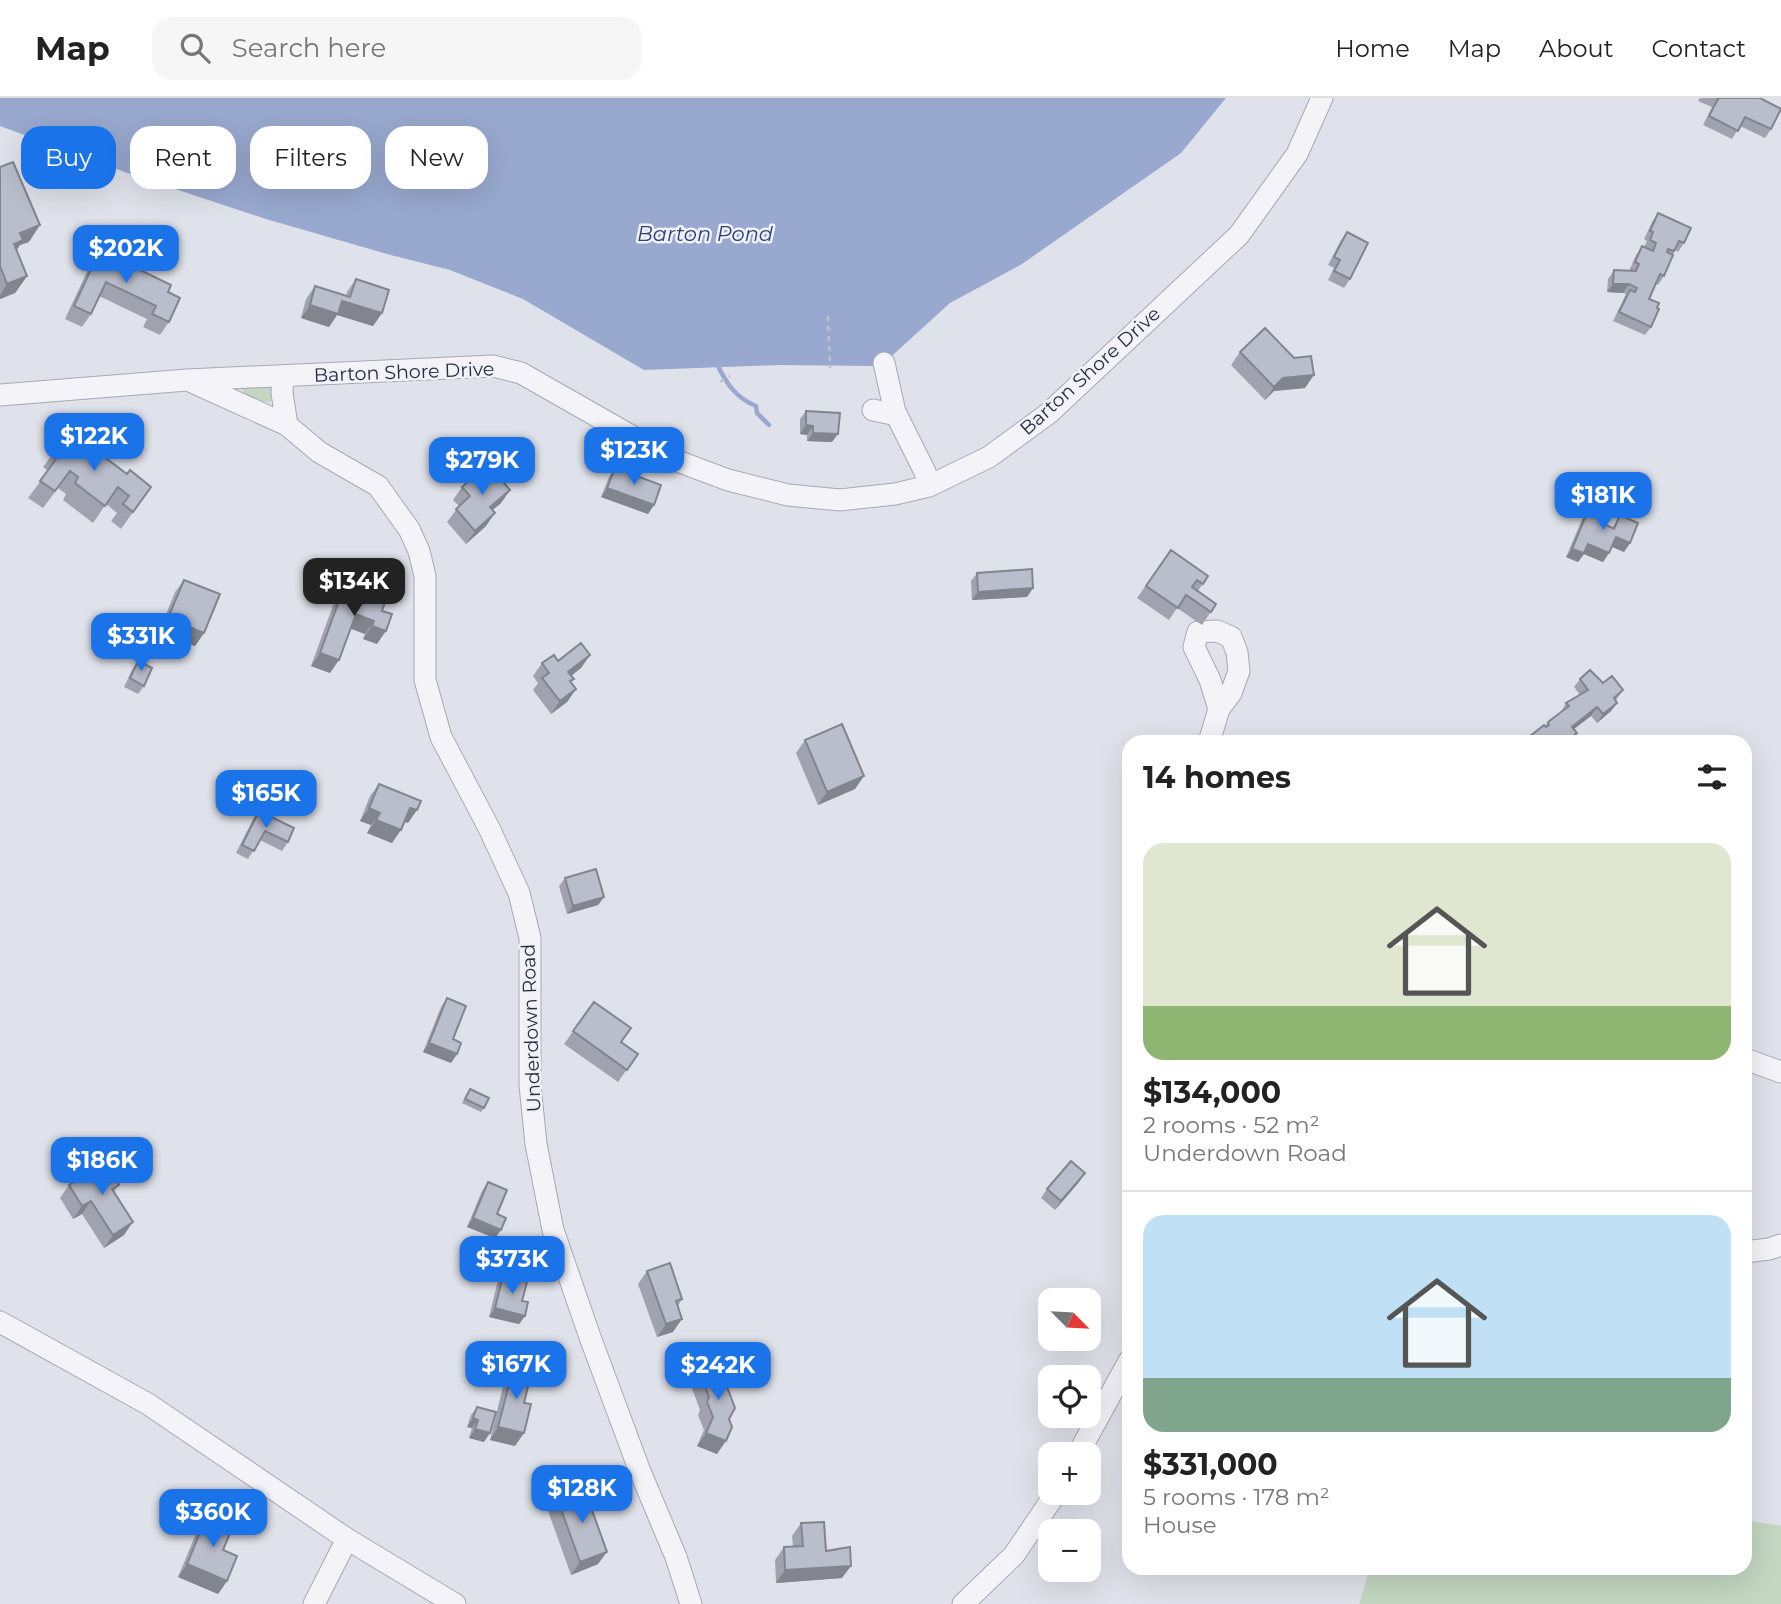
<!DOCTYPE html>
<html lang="en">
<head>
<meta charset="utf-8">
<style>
	:root { --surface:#fff; --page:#f6f6f6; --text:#222; --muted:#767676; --line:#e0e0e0; --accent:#1a73e8 }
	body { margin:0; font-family:Montserrat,sans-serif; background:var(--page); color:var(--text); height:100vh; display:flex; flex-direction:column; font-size:26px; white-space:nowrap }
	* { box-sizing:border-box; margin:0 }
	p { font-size:23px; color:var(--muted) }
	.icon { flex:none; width:38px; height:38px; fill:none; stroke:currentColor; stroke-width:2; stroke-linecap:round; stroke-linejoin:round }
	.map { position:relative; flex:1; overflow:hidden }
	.side { position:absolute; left:1122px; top:637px; width:630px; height:840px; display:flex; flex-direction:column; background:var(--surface); border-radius:21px; box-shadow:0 7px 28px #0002 }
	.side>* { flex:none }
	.guide { position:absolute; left:21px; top:28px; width:665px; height:63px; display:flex; gap:14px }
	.needle { width:46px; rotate:114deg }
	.tools { position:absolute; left:1038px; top:1190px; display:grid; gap:14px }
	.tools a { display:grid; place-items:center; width:63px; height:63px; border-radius:14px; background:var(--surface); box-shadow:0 7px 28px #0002; font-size:35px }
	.price { position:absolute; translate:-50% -60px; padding:0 16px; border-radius:14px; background:var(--accent); color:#fff; font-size:23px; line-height:46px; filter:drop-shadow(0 2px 4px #0008) }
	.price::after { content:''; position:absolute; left:50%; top:42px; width:21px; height:16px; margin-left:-10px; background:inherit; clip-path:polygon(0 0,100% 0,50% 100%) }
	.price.selected { background:#222; color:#fff }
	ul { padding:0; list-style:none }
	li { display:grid; align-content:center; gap:14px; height:371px; padding:0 21px }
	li+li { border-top:2px solid var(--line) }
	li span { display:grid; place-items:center; height:217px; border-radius:21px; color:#555 }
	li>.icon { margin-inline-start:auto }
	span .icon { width:126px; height:126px; fill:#fffc; stroke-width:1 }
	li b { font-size:30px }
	h2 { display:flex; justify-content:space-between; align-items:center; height:84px; padding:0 21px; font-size:30px }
	.pill { padding:0 24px; border-radius:21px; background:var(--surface); box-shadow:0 7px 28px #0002; font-size:24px; line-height:63px }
	.pill.selected { background:var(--accent); color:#fff }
	header { display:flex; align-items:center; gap:42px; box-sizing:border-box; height:98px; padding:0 35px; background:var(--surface); border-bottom:2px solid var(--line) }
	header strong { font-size:33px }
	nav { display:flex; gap:38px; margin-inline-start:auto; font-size:24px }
	.search { width:490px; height:63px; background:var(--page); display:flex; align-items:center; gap:18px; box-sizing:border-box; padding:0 24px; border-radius:21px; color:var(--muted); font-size:26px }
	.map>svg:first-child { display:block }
	.green { fill:#c2d6c1 }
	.water { fill:#98a8ce }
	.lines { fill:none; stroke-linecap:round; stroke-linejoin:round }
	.stream { stroke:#98a8ce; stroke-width:4.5 }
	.minor-casing { stroke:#a5a8b6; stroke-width:23 }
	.path { stroke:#bfc0c9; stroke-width:2.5; stroke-dasharray:5 5; stroke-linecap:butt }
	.minor { stroke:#f4f4f8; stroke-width:21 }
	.wall { fill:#a0a3af }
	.shaded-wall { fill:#82848e }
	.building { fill:#babdcb; stroke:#82848e; stroke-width:2 }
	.labels { text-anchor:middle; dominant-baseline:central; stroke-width:5; stroke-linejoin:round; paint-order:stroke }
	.street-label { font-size:19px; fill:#272c44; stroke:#f0f2f8 }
	.water-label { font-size:21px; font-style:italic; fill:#2d417c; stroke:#f0f2f8 }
</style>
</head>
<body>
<header>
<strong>Map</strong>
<div class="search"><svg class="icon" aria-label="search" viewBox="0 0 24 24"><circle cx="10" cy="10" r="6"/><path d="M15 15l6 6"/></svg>Search here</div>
<nav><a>Home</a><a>Map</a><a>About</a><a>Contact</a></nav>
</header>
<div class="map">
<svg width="1781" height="1506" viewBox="0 0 1781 1506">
	<rect width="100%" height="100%" fill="#e0e2eb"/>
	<path class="green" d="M243,287L272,288L274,297L270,304C260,305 248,299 242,292Z
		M1745,1422L1781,1428V1506H1359L1370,1470H1745Z"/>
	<path class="water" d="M0,0H1226L1181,55L1022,166L950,205L884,265L875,268L780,267L644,272L523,201L450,172L387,156L266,121L133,77L0,28Z"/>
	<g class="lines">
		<path class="stream" d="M717,266C726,285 736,300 756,308L757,315L769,327"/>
		<g class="minor-casing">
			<path id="minor" d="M884,265L895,314L925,374L929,388
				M283,278L282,295L287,327
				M192,284L287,327L319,354L378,388L409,431L419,453L425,478V582L441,639L489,730L519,795L530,840V987L536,1046L553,1132L590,1239L639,1371L676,1459L691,1506
				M0,297L187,282L493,268L521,275L672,361L728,382L788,397L840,402L895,396L929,388L989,359L1049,315L1239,137L1297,56L1322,0
				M873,312L897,317
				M1209,644L1219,611L1231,595L1239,573L1237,554L1231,539L1217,533L1198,534L1194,549L1210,582L1219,611
				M1745,961L1781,974
				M1745,1154L1769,1151L1781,1147
				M0,1224L148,1306L347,1441L455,1506
				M1078,1356L1129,1263
				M314,1506L347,1441
				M963,1506L1014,1457L1056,1395"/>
		</g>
		<path class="path" d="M828,218L830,270
			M720,284L730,278"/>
		<use href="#minor" class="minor"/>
	</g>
	<path class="wall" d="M1700,0H1760L1771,31L1765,40L1740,28L1732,41L1703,27L1712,9L1698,3Z
		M0,69L29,144L20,147L17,152L27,178L15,195L0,201Z
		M1658,115L1684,145L1678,154L1675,152L1664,178L1658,187L1655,185L1649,201L1651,229L1645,237L1613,223L1626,196L1623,195L1607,194L1608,181L1614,172L1629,173L1636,157L1642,148L1644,149L1647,143L1644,141L1652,124Z
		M1347,134L1350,181L1344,190L1328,182L1334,170L1328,167L1341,142Z
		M100,152L113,158L117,154L168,194L169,224L160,237L143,229L147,221L99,198L91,216L82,229L65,221L91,165Z
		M356,181L382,215L373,228L337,217L329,229L301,220L306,201L315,188L346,198L347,194Z
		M1240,254L1305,290L1274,293L1265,302L1231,267Z
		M806,313L832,344L807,343V337L800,336V321Z
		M70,333L127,376L151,389L121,431L111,423L117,415L106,406L93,425L63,402L66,396L58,390L43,410L28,400L48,373L43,369Z
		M615,370L654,407L648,416L601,399L609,379Z
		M462,389L510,392L501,405L492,412L486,428L466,446L447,424L459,408L453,402Z
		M1589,410L1602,425L1612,430L1620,417L1630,445L1624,454L1612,449L1603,464L1584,456L1578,464L1566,459L1583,419Z
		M1171,452L1208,478L1198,493L1216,506L1202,527L1177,510L1169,522L1137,500Z
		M977,475L1033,490L1027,499L972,502L971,483Z
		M184,482L204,535L195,548L180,542L169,561L135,547L141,532L147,523L161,529L175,494Z
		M362,488L382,513L377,546L363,541L365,536L351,531L330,575L311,568L335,502L344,489L358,495Z
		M590,557L581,570L571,578L574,581L571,585L576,591L567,604L551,616L533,592L538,585L533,578L542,565Z
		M138,563L144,588L138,596L124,589L132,572Z
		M1580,581L1603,585L1623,592L1616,602L1617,605L1611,613L1597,625L1591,618L1574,631L1577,635L1571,644H1525L1529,639L1545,628L1548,624L1561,614L1566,605L1580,597L1574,589Z
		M805,642L855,691L818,707L796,655Z
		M379,686L408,725L404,724L392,745L367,735L371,727L360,723L370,698Z
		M259,713L288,744L282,753L260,742L248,761L236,755L253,721Z
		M565,780L604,799L598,807L567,816L559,788Z
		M447,900L453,941L457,956L451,965L423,954L441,909Z
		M594,904L621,944L638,956L618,984L564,946Z
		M470,991L484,1010L481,1014L462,1005Z
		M488,1084L497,1116L495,1140L467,1129L482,1093Z
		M1079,1084L1055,1112L1041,1100L1047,1091Z
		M69,1087H119L114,1094L124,1137L104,1150L82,1116L73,1121L60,1100Z
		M647,1173L682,1201L678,1208L673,1234L657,1239L638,1186Z
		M503,1178L522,1203L525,1218L519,1226L489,1219L497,1186Z
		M514,1267L524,1305L515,1348L490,1342L505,1280Z
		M699,1272L729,1321L717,1356L697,1348L704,1332L698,1317L700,1312L690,1285Z
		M477,1309L484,1344L469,1340L472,1330L467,1329L471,1317Z
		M557,1400L598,1466L571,1477L548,1413Z
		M209,1413L219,1424L223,1452L227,1483L218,1496L178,1479L200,1426Z
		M801,1425L826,1453L842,1480L776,1485L775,1462L784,1449L793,1448L792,1438Z"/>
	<path class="shaded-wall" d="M40,127L29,144L20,147L11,159L2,163L20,135Z
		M27,178L15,195L0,201V197L7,186Z
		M1613,186H1629L1623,195L1607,194Z
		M342,203L382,215L373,228L337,217L329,229L301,220L310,207Z
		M1314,277L1305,290L1274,293L1265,302L1274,289L1283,280Z
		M806,327L813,328L807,337L800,336Z
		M813,335L838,336L832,344L807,343Z
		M607,390L654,407L648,416L601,399Z
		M510,392L501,405L481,422L490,409Z
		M495,415L486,428L466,446L475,433Z
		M1616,439L1630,445L1624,454L1610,448Z
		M1588,446L1609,455L1603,464L1584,456L1578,464L1566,459L1572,451Z
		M1033,490L1027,499L972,502L978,494Z
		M356,516L374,523L365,536L347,529Z
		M168,520L204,535L195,548L159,533Z
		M372,528L386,533L377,546L363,541Z
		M141,538L175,553L169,561L135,547Z
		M320,555L339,562L330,575L311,568Z
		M590,557L581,570L559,587L568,574Z
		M576,591L567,604L551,616L560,603Z
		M1617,605L1611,613L1597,625L1603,616Z
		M1597,609L1591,618L1566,637L1572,629Z
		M1577,635L1571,644H1566Z
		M864,678L855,691L818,707L827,694Z
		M369,710L380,715L371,727L360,723Z
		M410,710L417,712L408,725L401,722Z
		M376,722L401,732L392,745L367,735Z
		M604,799L598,807L567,816L573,808Z
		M429,945L457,956L451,965L423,954Z
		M1085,1075L1079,1084L1055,1112L1061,1103Z
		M91,1103L82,1116L73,1121L82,1108Z
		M473,1120L501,1132L495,1140L467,1129Z
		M133,1124L124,1137L104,1150L113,1137Z
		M495,1210L525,1218L519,1226L489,1219Z
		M682,1221L673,1234L657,1239L666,1226Z
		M473,1320L478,1322L472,1330L467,1329Z
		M498,1329L524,1335L515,1348L490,1342Z
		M475,1331L490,1335L484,1344L469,1340Z
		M706,1335L726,1343L717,1356L697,1348Z
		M607,1454L598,1466L571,1477L580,1464Z
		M187,1466L227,1483L218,1496L178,1479Z
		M851,1468L842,1480L776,1485L785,1472Z"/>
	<path class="building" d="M1716,0H1760L1781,11L1771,31L1745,19L1738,33L1709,18L1718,1Z
		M13,64L40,127L20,135L23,142L14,146L27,178L7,186L0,168V69Z
		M1658,115L1691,130L1684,145L1679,143L1674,153L1668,151L1667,154L1673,157L1664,178L1660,176L1649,201L1659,205L1657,210L1659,211L1651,229L1619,214L1630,192L1635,194L1637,190L1629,186H1613L1614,172L1636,173L1639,166L1635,164L1642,148L1653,153L1656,145L1650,142L1653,134L1650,133Z
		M1347,134L1368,145L1350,181L1334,173L1340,162L1334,159Z
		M100,152L114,159L117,154L144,167L142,173L171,187L168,194L180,200L169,224L152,216L156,208L106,184L91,216L74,208Z
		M356,181L389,192L382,215L342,203L338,216L310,207L315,188L350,199Z
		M1265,230L1294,260L1311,258L1314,277L1283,280L1274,289L1240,254Z
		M806,313L840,315L838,336L813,335V328L806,327Z
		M70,333L127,376L130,372L151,389L133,414L123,406L129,398L118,389L105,408L75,385L78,379L70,373L55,393L40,383L60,356L55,352Z
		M488,366L510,392L490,409L495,415L475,433L456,411L470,398L462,389Z
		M615,370L661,387L654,407L607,390Z
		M1589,410L1605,417L1602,425L1614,431L1620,417L1638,425L1630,445L1616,439L1609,455L1588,446L1584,455L1572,451Z
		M1171,452L1208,478L1203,486L1197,482L1192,489L1216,506L1211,514L1186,497L1178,510L1146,488Z
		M1032,471L1033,490L978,494L977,475Z
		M184,482L220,496L204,535L168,520Z
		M362,488L387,498L382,513L392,516L386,533L372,528L374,523L356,516L339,562L320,555L344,489L360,495Z
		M147,523L182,538L175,553L141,538Z
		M581,545L590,557L568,574L574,581L570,583L576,591L560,603L542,580L549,575L542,565L554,557L558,563Z
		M138,563L152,570L144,588L130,580Z
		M1590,572L1603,585L1612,578L1623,592L1614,600L1617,605L1603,616L1597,609L1572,629L1577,635L1566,644H1561L1559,641L1556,644H1533L1529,639L1544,627L1546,629L1549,627L1548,624L1569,608L1566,605L1588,592L1580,581Z
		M842,626L864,678L827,694L805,642Z
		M379,686L421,703L417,712L410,710L401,732L376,722L380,715L369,710Z
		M259,713L294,730L288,744L265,733L254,753L242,747Z
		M596,771L604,799L573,808L565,780Z
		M447,900L466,908L453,941L461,945L457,956L429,945Z
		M594,904L631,930L621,944L638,956L627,972L573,933Z
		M470,991L489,1000L484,1010L465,1001Z
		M1071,1063L1085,1075L1061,1103L1047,1091Z
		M105,1064L119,1087L112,1091L133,1124L113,1137L91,1103L82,1108L69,1087Z
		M488,1084L507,1092L497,1116L506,1120L501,1132L473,1120Z
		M670,1165L682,1201L676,1203L682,1221L666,1226L647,1173Z
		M503,1178L527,1184L522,1203L528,1204L525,1218L495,1210Z
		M718,1265L735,1310L729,1321L732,1329L726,1343L706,1335L713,1319L707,1304L709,1299L699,1272Z
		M514,1267L532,1272L524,1305L531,1306L524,1335L498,1329Z
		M477,1309L496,1314L490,1335L475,1331L478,1322L473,1320Z
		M584,1390L607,1454L580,1464L557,1400Z
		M209,1413L221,1418L219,1424L232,1430L223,1452L237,1458L227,1483L187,1466Z
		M824,1424L826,1453L850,1449L851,1468L785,1472L784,1449L803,1448L801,1425Z"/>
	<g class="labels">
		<g class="street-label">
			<text transform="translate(1090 273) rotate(-42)">Barton Shore Drive</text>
			<text transform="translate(404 274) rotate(-2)">Barton Shore Drive</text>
			<text transform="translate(531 930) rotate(-92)">Underdown Road</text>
		</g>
		<g class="water-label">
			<text x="705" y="135">Barton Pond</text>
		</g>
	</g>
</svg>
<div class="tools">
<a><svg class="needle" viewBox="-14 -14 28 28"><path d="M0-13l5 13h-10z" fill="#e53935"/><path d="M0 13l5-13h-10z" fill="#767676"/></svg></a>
<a><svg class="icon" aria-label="locate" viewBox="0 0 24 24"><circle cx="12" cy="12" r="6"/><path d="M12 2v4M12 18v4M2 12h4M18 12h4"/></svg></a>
<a>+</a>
<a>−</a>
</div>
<b class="price" style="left:126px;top:187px">$202K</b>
<b class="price" style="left:94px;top:375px">$122K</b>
<b class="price" style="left:634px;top:389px">$123K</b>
<b class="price" style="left:482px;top:399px">$279K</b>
<b class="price" style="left:1603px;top:434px">$181K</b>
<b class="price selected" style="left:354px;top:520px">$134K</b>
<b class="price" style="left:141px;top:575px">$331K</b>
<b class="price" style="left:266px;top:732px">$165K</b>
<b class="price" style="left:102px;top:1099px">$186K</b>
<b class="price" style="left:512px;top:1198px">$373K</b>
<b class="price" style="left:516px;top:1303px">$167K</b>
<b class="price" style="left:718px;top:1304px">$242K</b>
<b class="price" style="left:582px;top:1427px">$128K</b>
<b class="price" style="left:213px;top:1451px">$360K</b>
<div class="guide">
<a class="pill selected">Buy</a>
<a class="pill">Rent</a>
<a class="pill">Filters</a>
<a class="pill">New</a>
</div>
<section class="side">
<h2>14 homes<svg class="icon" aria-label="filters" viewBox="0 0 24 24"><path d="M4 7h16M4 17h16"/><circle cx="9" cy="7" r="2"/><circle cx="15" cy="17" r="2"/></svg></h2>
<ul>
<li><span style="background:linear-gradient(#dfe7d0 75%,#8fb573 0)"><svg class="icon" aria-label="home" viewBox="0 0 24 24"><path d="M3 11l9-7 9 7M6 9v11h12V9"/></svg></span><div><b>$134,000</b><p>2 rooms · 52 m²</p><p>Underdown Road</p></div></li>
<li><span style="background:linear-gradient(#bfe0f5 75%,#7fa58c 0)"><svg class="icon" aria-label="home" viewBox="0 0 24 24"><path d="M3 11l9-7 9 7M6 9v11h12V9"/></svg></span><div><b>$331,000</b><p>5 rooms · 178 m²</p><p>House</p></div></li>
</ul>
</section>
</div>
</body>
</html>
